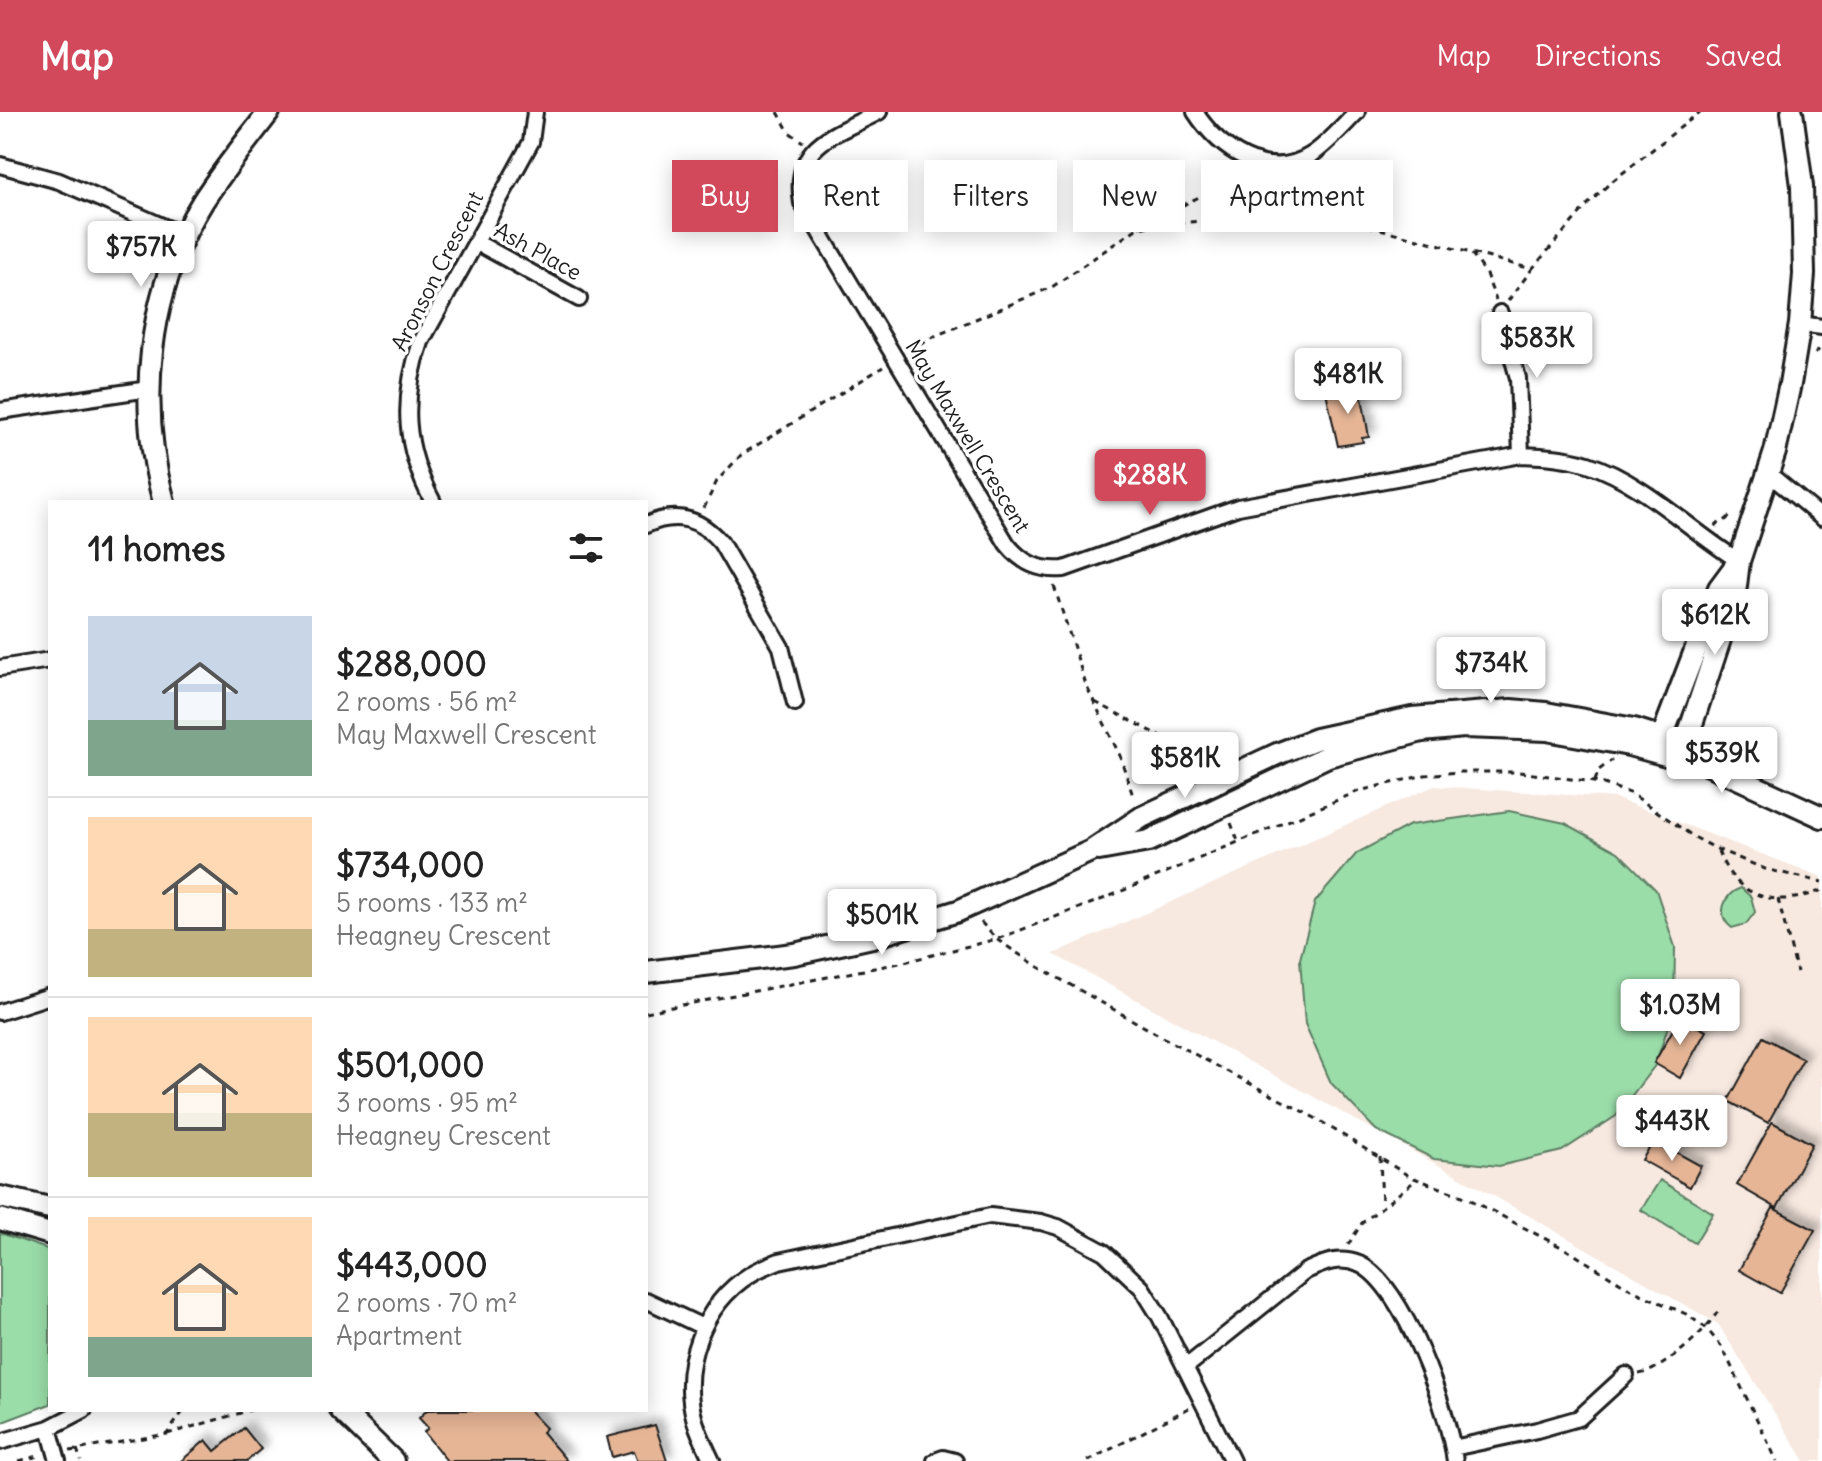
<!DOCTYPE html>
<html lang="en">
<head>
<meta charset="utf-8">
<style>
	:root { --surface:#fff; --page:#f2f2f2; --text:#222; --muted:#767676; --line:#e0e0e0; --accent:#d1495b }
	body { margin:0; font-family:Delius,sans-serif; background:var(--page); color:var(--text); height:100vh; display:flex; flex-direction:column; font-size:30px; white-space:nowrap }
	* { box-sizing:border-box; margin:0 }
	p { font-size:26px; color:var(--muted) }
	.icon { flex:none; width:44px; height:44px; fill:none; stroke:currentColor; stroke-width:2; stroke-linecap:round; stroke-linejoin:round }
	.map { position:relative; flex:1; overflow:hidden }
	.drawer { position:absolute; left:48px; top:388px; width:600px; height:912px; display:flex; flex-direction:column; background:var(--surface); border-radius:0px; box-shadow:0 4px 20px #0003 }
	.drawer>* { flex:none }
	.top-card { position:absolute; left:672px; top:48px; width:760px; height:72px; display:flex; gap:16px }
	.price { position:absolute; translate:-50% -68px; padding:0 18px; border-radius:8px; background:#fff; color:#222; font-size:26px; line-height:52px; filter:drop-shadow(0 2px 4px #0008) }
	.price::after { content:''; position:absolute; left:50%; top:48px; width:24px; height:18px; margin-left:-12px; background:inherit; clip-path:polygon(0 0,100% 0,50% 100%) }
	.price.on { background:var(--accent); color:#fff }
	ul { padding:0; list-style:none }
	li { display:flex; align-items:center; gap:24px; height:200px; padding:0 40px }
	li+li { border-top:2px solid var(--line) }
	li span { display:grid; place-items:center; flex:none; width:224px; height:160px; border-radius:0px; color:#555 }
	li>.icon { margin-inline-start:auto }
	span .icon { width:96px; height:96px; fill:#fffc; stroke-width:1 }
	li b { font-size:34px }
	h2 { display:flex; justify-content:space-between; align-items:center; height:96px; padding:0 40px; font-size:34px }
	.tag { padding:0 28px; border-radius:0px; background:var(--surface); box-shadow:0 4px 20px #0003; font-size:28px; line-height:72px }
	.tag.on { background:var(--accent); color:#fff }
	header { display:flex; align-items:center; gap:48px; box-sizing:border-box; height:112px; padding:0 40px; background:var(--accent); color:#fff }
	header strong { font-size:38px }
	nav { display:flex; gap:44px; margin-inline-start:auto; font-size:28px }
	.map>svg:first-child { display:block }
	.built { fill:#f7e9e0 }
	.green { fill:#9adda9; stroke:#5b7c62; stroke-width:2 }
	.building { fill:#e5b596; stroke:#1c1c1c; stroke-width:2; filter:url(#shadow) }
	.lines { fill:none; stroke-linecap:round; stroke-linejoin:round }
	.street-casing { stroke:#1c1c1c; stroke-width:20 }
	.secondary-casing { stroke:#1c1c1c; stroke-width:26 }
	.path { stroke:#1c1c1c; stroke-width:3; stroke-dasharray:6 6; stroke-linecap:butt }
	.street { stroke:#fff; stroke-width:14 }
	.secondary { stroke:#fff; stroke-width:20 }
	.labels { text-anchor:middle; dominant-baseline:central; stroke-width:7; stroke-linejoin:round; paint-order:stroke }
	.street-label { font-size:22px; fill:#1c1c1c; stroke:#fff }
</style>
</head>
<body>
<header>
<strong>Map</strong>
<nav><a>Map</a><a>Directions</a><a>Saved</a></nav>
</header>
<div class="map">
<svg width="1822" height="1349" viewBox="0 0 1822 1349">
	<defs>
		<filter id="shadow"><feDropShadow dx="7" dy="-7" stdDeviation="4" flood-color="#0004"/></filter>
	</defs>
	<rect width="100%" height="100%" fill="#fff"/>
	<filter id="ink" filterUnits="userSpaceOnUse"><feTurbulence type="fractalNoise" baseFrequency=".0125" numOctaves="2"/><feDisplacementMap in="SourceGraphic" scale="16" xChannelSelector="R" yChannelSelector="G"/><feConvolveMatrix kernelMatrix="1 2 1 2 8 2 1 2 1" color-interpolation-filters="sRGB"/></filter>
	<g filter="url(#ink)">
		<path class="built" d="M1434,674L1615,686L1822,765V1349H1805L1718,1212L1478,1075L1053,842Z"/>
		<path class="green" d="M1509,699L1565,711L1618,740L1656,778L1675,835L1674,895L1656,952L1616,1004L1562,1039L1499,1054L1434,1047L1376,1018L1331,971L1305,912L1300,847L1315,790L1357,741L1410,713Z
			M1741,776L1751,785L1755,800L1746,812L1732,816C1716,804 1723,782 1741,776Z
			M1660,1068L1713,1101L1695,1131L1641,1098Z
			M0,1121L50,1138V1292L0,1311Z"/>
		<path class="building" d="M1360,274L1369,325L1362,326L1363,330L1338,334L1326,280Z
			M1680,905L1706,919L1680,966L1654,951Z
			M1763,925L1803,947L1768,1011L1728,989Z
			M1772,1010L1812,1032L1777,1096L1737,1073Z
			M1654,1028L1701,1054L1690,1075L1642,1048Z
			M1773,1096L1815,1118L1780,1181L1739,1158Z
			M427,1298H529L546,1316L542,1320L567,1349H447L424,1320L428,1316L419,1306Z
			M655,1313L667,1349H638L634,1339L612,1345L607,1325Z
			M244,1316L261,1337L247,1349H181L206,1328L215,1339Z"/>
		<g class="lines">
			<g class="street-casing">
				<path id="street" d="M879,0C835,23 792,31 802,91L1007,432C1022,451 1039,459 1064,457L1238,395L1521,343C1544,344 1566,345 1588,352C1645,371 1689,418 1739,449
					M1195,0C1219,37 1267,71 1311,43C1328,32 1343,14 1357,0
					M0,53L59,69L185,124
					M476,130L579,187
					M1500,201L1518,266L1521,343
					M1800,212L1822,215
					M0,299L149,277
					M1769,362L1822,406
					M433,390C404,336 401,288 421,230L531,30L535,0
					M646,413C676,399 700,406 721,431L781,535L795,591
					M0,556L50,548
					M0,900L50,884
					M646,1188L703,1215
					M1186,1255L1306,1159C1324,1151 1339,1144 1359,1152C1404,1172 1449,1302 1455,1349
					M49,1316L58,1349
					M0,1330L49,1316L84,1298
					M1453,1336L1537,1318L1579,1306L1626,1263
					M712,1349C706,1336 699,1322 695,1309C679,1254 703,1192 751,1162C759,1157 769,1153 779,1149L990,1104L1041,1110L1058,1115L1104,1140L1142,1176L1160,1205L1232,1349
					M935,1349L943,1346L955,1349"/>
			</g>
			<g class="secondary-casing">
				<path id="secondary" d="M164,390C136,291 148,177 203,89C223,58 247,29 269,0
					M1657,638L1719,476L1739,449
					M1680,648L1735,482L1739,449L1775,340L1790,272L1800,212L1804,162L1802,74L1792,0
					M1099,738L1149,729L1328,644L1422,619L1464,615L1547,618L1629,633L1692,650
					M646,860L794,842L877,824L958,799L1091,739L1142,705L1277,642L1316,627L1412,606L1511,598L1546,601L1634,617L1685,633L1707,652L1822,705
					M0,1085L50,1096
					M0,1107L50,1122
					M341,1298L393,1349"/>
			</g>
			<path class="path" d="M778,0L789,20L803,30
				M1295,65L1303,83L1322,104
				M1139,115L1217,76L1235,59
				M1472,142L1485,160L1496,188
				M1508,189L1532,157
				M910,238L935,224L1052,175L1136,117L1157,112L1285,104L1346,108L1532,157L1588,92L1610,71L1700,0
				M1815,242L1822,234
				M704,396L717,369L741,343L883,255
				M1716,415L1717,412L1722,411L1734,401
				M1054,474L1086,573L1120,644L1134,687
				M1095,590L1176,632L1206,653
				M1595,669L1599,658L1612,648
				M1231,711L1238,729
				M1718,739C1736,787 1777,797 1822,778
				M1778,787L1797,860
				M981,810L996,827L1037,854L1166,927L1315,1006L1409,1064L1465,1085L1567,1138L1634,1179L1686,1202L1706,1216L1722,1235L1777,1349
				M646,900L900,851L997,827L1103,787L1359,679L1425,663L1460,660H1519L1601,671L1632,682L1694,725L1719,738L1765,757L1822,770
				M1380,1045L1382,1093
				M1348,1133L1362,1111L1416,1068
				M1639,1262C1663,1259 1706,1219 1718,1199
				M167,1322L251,1298
				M77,1337L81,1349
				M70,1339L167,1322L184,1298
				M19,1349L42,1343
				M1088,1349L1189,1296"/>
			<use href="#street" class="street"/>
			<use href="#secondary" class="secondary"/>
		</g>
	</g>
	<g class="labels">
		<g class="street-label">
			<text transform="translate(538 139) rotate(29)">Ash Place</text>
			<text transform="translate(437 159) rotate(-63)">Aronson Crescent</text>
			<text transform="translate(968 324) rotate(59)">May Maxwell Crescent</text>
		</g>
	</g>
</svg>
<b class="price" style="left:141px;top:177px">$757K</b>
<b class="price" style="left:1537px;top:268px">$583K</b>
<b class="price" style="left:1348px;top:304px">$481K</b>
<b class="price on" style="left:1150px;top:405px">$288K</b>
<b class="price" style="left:1715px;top:545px">$612K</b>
<b class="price" style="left:1491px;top:593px">$734K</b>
<b class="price" style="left:1722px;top:683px">$539K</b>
<b class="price" style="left:1185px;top:688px">$581K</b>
<b class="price" style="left:882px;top:845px">$501K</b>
<b class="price" style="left:1680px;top:935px">$1.03M</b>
<b class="price" style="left:1672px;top:1051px">$443K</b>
<div class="top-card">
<a class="tag on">Buy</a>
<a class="tag">Rent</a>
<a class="tag">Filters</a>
<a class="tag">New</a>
<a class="tag">Apartment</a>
</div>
<section class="drawer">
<h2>11 homes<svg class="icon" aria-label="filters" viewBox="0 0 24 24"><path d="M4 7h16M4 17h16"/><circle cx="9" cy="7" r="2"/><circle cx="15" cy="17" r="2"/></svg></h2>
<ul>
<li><span style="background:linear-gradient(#c9d6e8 65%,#7fa58c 0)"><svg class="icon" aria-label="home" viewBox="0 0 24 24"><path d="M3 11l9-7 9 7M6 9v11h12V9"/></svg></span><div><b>$288,000</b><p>2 rooms · 56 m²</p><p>May Maxwell Crescent</p></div></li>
<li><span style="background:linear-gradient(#ffd9b3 70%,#c2b280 0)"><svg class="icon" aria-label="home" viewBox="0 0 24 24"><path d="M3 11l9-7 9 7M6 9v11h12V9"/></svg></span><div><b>$734,000</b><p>5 rooms · 133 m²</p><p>Heagney Crescent</p></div></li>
<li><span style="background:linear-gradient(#ffd9b3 60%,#c2b280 0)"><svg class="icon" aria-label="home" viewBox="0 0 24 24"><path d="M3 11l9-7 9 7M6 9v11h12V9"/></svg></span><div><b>$501,000</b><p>3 rooms · 95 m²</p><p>Heagney Crescent</p></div></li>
<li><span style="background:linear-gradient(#ffd9b3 75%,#7fa58c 0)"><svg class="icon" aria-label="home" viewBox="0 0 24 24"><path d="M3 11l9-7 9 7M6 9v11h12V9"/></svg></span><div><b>$443,000</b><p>2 rooms · 70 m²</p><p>Apartment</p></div></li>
</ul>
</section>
</div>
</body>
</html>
